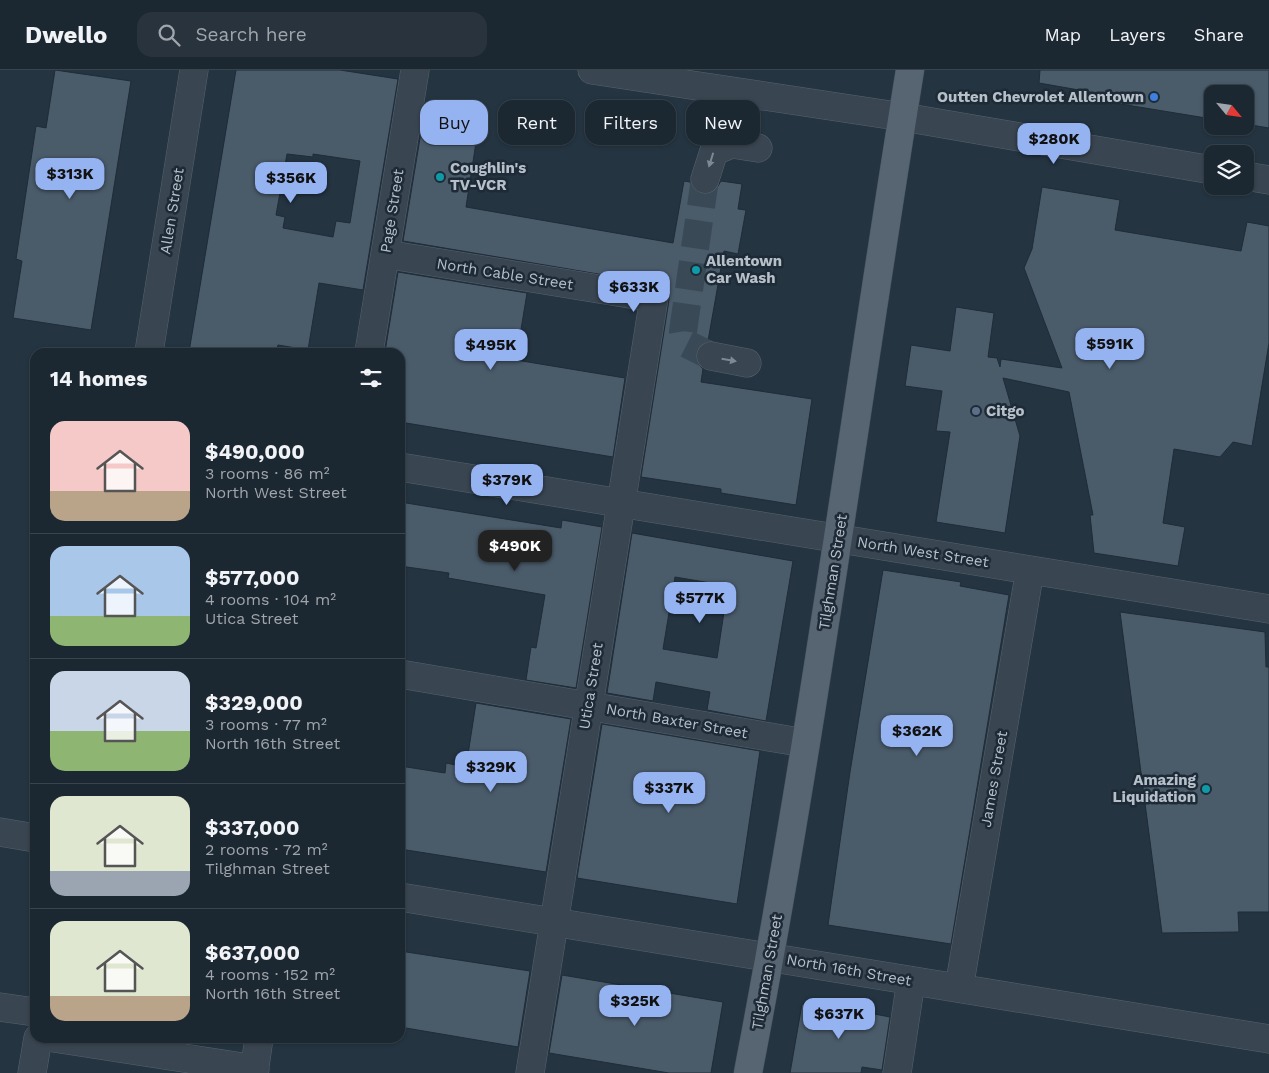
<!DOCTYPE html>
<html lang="en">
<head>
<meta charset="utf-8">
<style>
	:root { --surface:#1b2731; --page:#28333d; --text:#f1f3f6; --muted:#a0a5ab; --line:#39444d; --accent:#95b2f1 }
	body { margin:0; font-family:"Work Sans",sans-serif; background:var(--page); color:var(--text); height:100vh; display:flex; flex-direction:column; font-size:19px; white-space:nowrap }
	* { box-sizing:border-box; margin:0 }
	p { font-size:16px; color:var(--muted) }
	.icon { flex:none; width:28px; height:28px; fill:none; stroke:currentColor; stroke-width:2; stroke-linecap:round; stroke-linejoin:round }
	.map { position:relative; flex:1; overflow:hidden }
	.side { position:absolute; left:30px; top:278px; width:375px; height:695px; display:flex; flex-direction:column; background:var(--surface); border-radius:15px; box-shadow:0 1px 4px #0004,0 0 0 1px var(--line) }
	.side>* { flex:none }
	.guide { position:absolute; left:420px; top:30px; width:475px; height:45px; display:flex; gap:10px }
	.needle { width:32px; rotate:119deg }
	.tools { position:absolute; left:1204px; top:15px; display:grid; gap:10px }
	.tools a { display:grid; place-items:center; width:50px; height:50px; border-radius:10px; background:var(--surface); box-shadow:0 1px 4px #0004,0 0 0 1px var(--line); font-size:25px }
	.price { position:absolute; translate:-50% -42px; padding:0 11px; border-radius:10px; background:var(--accent); color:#111; font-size:16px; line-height:32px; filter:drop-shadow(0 1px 2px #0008) }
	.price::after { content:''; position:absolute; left:50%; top:30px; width:15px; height:11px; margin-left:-8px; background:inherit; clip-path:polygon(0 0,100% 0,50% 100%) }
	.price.current { background:#222; color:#fff }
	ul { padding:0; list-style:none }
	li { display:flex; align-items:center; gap:15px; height:125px; padding:0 20px }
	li+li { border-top:1px solid var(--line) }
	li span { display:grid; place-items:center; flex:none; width:140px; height:100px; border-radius:15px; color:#555 }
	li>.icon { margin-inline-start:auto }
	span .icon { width:60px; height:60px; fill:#fffc; stroke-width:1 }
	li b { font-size:21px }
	h2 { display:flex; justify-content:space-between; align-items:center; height:60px; padding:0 20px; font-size:21px }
	.tag { padding:0 18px; border-radius:15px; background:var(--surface); box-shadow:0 1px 4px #0004,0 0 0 1px var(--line); font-size:18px; line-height:45px }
	.tag.current { background:var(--accent); color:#111 }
	header { display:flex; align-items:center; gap:30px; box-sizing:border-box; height:70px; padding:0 25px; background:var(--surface); border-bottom:1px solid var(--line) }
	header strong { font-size:24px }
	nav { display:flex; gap:28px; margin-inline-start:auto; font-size:18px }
	.search { width:350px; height:45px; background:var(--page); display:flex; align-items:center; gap:12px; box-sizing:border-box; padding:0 18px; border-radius:15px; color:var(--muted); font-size:19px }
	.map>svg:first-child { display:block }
	.building { fill:#4a5b6a; stroke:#202c38; fill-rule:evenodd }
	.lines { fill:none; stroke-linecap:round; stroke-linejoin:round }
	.minor-tunnel { stroke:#3a4956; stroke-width:28; stroke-dasharray:28 14; stroke-linecap:butt }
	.minor-casing { stroke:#57636e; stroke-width:29 }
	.major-casing { stroke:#45515d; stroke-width:29 }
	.minor { stroke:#394551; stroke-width:28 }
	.major { stroke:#576471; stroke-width:28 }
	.oneway { fill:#7d8994 }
	.shop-dot { fill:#3f7fe0; stroke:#1e2a36; stroke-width:2 }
	.culture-dot { fill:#0f9aa8; stroke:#1e2a36; stroke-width:2 }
	.service-dot { fill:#5c6f8a; stroke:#1e2a36; stroke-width:2 }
	.labels { text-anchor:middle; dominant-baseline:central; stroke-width:5; stroke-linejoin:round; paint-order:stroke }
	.poi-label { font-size:15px; font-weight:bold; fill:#b5c0cb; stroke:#1e2a36; text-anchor:start }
	.street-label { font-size:15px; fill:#b5c0cb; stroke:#1e2a36 }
</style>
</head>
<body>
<header>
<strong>Dwello</strong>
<div class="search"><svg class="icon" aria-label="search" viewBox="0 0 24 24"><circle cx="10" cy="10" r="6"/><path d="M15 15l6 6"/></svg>Search here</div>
<nav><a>Map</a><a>Layers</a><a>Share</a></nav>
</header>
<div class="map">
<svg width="1269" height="1003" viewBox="0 0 1269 1003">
	<rect width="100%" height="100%" fill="#243441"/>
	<path class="building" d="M55,0L131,11L91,260L13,248L22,191L16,189L36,56L46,58Z
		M236,0H340L398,9L363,220L319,213L308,280L278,275L276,282H189ZM287,84L313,87V84L360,91L350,153L336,151L333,167L283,158L285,147L276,145Z
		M1040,0H1269V58L1245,54V24H1212V49L1096,30V23L1039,13Z
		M426,32L481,40L466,137L673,173L684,111L690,112L693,119L701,124H709L715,121L721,111L742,114L738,139L746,140L738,184L724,181L708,271L699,276L696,283V291L703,299L701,312L812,329L796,435L721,423V419L641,407L669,230V216L403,171Z
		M1042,117L1120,130L1115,160L1241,181L1247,152L1269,156V273L1252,376L1233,372L1220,387L1174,379L1163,453L1185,457L1178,496L1094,483L1090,445H1093L1069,322L1003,308L1020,366L1005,463L936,452L950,362L936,361L942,321L905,316L911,275L950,281L956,237L994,243L988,287L997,288L1000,297L1001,289L1062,298L1024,198L1032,179Z
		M398,202L527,223L516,290L625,308L613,387L400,352V282H385Z
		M400,432L561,458L562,450L602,457L576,618L526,610L531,577L536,578L545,525L448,508L449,503L400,496Z
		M632,463L793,491L766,651L707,640L710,622L656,612L653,631L607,623ZM675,507L728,516L717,588L663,579Z
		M883,500L961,512L960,516L1009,525L951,874L828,855L850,702Z
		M1120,542L1265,562L1266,597H1269V842H1238L1239,862L1162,863Z
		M476,633L571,649L546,802L400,779V696L445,703L446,693L466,697Z
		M602,654L760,681L737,834L577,808Z
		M400,881L530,901L518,977L400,957Z
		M562,905L723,932L711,1003H669L549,983Z
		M812,932L890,947L882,1000L862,997L861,1003H790L802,934L811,935Z"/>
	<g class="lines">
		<path class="minor-tunnel" d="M705,109L683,261L685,273L711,286"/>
		<g class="minor-casing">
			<path id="minor" d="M592,0L903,47L1212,100
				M1245,106L1269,110
				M705,109L714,81L732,74L758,78
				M385,184L654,228L530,1003
				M149,282L194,0
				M369,282L415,0
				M711,286L747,293
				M400,397L1269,539
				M400,604L805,673
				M0,762L35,768
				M400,827L1269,969
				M959,918L1030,500
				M0,937L35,942
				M54,968L255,999
				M32,1003L38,968
				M254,1003L259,968
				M897,1003L911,911"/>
		</g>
		<g class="major-casing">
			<path id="major" d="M748,1003C812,670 856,334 910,0"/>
		</g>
		<use href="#minor" class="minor"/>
		<use href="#major" class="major"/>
	</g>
	<defs><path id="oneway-solid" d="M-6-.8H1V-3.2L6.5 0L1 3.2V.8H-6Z" transform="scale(1.25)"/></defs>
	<g class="oneway">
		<use href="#oneway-solid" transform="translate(711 90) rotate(107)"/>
		<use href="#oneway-solid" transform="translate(729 290) rotate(10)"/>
	</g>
	<circle class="shop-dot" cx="1154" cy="27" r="5"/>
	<g class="culture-dot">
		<circle cx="440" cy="107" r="5"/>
		<circle cx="696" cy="200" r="5"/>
		<circle cx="1206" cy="719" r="5"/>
	</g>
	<circle class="service-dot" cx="976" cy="341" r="5"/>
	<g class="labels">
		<g class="poi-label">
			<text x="1144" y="27" text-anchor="end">Outten Chevrolet Allentown</text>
			<text x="450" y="98">Coughlin's<tspan x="450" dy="17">TV-VCR</tspan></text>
			<text x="706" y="191">Allentown<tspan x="706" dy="17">Car Wash</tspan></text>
			<text x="986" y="341">Citgo</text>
			<text x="1196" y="710" text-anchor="end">Amazing<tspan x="1196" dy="17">Liquidation</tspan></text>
		</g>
		<g class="street-label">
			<text transform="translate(172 141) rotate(-81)">Allen Street</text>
			<text transform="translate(392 141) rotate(-81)">Page Street</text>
			<text transform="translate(505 204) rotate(9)">North Cable Street</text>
			<text transform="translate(923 482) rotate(9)">North West Street</text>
			<text transform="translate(833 502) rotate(-81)">Tilghman Street</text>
			<text transform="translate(591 616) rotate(-81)">Utica Street</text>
			<text transform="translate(677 651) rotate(10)">North Baxter Street</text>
			<text transform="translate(994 709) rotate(-80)">James Street</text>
			<text transform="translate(849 900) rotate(10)">North 16th Street</text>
			<text transform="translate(767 902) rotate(-80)">Tilghman Street</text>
		</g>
	</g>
</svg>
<div class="tools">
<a><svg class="needle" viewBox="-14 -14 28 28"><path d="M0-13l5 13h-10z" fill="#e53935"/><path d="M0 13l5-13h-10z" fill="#a0a5ab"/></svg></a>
<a><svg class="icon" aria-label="layers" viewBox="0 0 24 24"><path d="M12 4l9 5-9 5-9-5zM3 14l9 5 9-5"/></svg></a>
</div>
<b class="price" style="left:1054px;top:95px">$280K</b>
<b class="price" style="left:70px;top:130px">$313K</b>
<b class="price" style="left:291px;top:134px">$356K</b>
<b class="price" style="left:634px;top:243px">$633K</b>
<b class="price" style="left:1110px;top:300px">$591K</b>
<b class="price" style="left:491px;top:301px">$495K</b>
<b class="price" style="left:507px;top:436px">$379K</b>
<b class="price current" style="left:515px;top:502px">$490K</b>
<b class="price" style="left:700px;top:554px">$577K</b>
<b class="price" style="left:917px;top:687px">$362K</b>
<b class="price" style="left:491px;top:723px">$329K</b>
<b class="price" style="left:669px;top:744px">$337K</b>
<b class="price" style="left:635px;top:957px">$325K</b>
<b class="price" style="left:839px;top:970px">$637K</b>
<div class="guide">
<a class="tag current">Buy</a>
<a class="tag">Rent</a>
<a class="tag">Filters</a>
<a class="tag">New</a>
</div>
<section class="side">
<h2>14 homes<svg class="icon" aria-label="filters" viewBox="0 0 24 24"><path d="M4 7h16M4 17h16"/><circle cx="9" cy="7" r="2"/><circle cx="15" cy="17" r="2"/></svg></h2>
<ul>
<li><span style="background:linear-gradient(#f6c9c9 70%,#b9a48a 0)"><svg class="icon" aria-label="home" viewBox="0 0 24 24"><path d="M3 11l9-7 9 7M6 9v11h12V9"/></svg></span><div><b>$490,000</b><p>3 rooms · 86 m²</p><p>North West Street</p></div></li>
<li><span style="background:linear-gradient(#a9c7e8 70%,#8fb573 0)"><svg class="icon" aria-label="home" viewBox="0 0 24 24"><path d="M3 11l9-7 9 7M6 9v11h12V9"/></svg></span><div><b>$577,000</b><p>4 rooms · 104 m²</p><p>Utica Street</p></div></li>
<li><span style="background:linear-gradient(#c9d6e8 60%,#8fb573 0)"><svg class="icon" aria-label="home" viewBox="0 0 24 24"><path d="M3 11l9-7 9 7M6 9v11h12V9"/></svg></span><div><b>$329,000</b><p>3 rooms · 77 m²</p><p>North 16th Street</p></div></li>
<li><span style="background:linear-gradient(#dfe7d0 75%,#9aa5b1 0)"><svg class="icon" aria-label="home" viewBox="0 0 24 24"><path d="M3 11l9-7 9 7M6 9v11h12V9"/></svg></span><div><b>$337,000</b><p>2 rooms · 72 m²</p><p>Tilghman Street</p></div></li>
<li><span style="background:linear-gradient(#dfe7d0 75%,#b9a48a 0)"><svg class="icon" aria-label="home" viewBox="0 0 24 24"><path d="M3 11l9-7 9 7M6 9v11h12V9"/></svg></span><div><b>$637,000</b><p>4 rooms · 152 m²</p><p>North 16th Street</p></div></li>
</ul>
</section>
</div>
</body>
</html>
